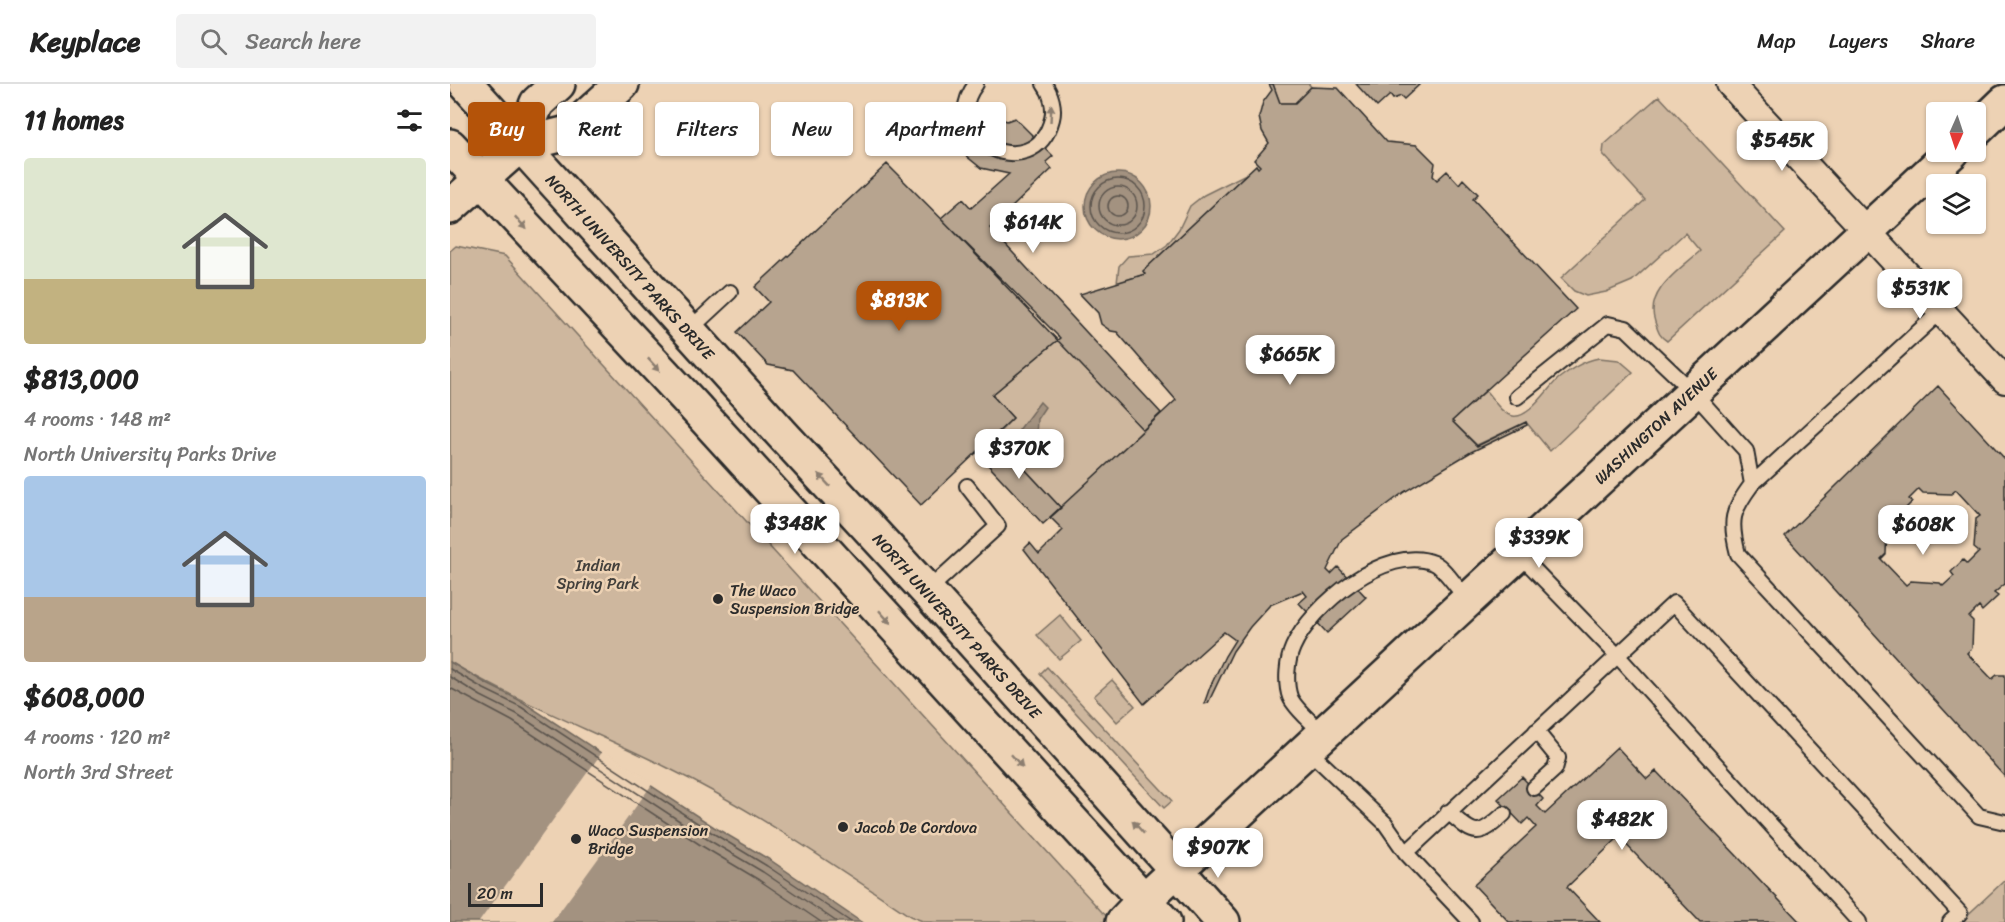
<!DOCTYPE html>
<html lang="en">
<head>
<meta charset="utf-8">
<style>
	:root { --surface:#fff; --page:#f2f2f2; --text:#222; --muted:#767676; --line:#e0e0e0; --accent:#b45309 }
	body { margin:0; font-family:Sriracha,sans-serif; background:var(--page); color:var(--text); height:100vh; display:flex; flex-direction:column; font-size:22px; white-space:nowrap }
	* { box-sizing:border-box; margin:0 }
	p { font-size:20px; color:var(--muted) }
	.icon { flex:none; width:33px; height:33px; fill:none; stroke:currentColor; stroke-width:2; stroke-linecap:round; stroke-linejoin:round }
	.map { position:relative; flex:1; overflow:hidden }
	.side { display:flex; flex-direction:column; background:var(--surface); width:450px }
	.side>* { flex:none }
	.guide { position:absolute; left:18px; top:18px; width:570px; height:54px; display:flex; gap:12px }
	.needle { width:39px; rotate:183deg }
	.fabs { position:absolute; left:1476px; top:18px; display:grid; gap:12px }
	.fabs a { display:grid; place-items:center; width:60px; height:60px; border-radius:6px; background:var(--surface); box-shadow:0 2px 4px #0004; font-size:30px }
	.scale { position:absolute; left:18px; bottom:15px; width:75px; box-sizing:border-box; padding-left:6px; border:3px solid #2b2b2b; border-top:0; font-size:16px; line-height:21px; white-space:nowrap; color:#2b2b2b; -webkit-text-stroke:4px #edd2b4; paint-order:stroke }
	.price { position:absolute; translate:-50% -51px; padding:0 14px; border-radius:12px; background:#fff; color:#222; font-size:20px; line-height:39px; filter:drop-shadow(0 2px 3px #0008) }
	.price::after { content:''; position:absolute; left:50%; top:36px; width:18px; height:14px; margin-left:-9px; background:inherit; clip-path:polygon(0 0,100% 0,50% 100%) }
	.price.selected { background:var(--accent); color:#fff }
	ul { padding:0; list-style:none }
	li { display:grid; align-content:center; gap:12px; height:318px; padding:0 24px }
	li span { display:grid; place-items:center; height:186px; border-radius:6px; color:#555 }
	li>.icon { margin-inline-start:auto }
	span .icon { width:108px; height:108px; fill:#fffc; stroke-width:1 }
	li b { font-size:26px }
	h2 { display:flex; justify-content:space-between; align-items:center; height:72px; padding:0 24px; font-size:26px }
	.tag { padding:0 21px; border-radius:6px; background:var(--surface); box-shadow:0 2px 4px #0004; font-size:21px; line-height:54px }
	.tag.selected { background:var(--accent); color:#fff }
	header { display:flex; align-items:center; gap:36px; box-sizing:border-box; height:84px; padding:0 30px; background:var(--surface); border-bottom:2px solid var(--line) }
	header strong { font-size:28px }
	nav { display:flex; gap:33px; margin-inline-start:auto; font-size:21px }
	.search { width:420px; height:54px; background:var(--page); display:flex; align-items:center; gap:15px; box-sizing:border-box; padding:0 21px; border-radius:6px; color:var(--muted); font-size:22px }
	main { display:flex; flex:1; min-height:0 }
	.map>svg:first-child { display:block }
	.green { fill:#ceb79e; stroke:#7c7164; stroke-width:1.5 }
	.water { fill:#a39280; stroke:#73695e; stroke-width:1.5 }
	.pier { fill:#edd2b4 }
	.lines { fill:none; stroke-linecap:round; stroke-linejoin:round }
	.shore { stroke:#5b544d; stroke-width:1.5 }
	.building { fill:#b7a48f; stroke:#2b2b2b; stroke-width:1.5; fill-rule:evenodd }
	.lane-casing { stroke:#2b2b2b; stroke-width:18 }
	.street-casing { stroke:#2b2b2b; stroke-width:30 }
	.secondary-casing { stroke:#2b2b2b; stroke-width:38 }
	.lane { stroke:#edd2b4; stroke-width:14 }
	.street { stroke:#edd2b4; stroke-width:26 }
	.secondary { stroke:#edd2b4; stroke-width:33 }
	.oneway { fill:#8c7e70 }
	.poi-dot { fill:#2b2b2b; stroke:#edd2b4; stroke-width:2 }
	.labels { text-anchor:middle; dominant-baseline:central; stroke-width:5; stroke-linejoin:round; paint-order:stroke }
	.street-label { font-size:16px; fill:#2b2b2b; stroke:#edd2b4 }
	.park-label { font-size:16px; fill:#43403c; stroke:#edd2b4 }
	.poi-label { font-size:16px; fill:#2b2b2b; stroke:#edd2b4; text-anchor:start }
</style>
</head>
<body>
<header>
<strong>Keyplace</strong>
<div class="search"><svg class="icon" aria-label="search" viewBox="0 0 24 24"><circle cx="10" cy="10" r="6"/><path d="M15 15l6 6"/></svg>Search here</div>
<nav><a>Map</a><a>Layers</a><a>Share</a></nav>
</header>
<main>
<section class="side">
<h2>11 homes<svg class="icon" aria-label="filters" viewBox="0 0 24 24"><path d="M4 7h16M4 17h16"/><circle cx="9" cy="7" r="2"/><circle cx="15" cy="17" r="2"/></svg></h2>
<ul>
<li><span style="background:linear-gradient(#dfe7d0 65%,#c2b280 0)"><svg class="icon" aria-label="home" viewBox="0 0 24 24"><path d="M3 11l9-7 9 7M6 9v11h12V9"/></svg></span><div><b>$813,000</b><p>4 rooms · 148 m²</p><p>North University Parks Drive</p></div></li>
<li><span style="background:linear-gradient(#a9c7e8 65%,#b9a48a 0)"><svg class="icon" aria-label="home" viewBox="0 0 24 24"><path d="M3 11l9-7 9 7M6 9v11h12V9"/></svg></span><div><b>$608,000</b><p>4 rooms · 120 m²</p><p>North 3rd Street</p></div></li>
</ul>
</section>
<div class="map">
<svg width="1555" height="838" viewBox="0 0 1555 838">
	<rect width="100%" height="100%" fill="#edd2b4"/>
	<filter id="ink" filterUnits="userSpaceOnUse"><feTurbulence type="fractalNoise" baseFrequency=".0167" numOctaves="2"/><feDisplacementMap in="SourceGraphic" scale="12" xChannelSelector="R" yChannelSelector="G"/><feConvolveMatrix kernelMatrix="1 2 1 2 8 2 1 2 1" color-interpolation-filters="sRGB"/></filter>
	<g filter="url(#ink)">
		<path class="green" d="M823,0H859L861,3L845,19H830Z
			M1209,12L1335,148L1217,257C1209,252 1208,247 1205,238C1194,207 1231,185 1250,167L1235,149L1182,197L1156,208L1136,212L1124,207L1111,194L1195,116L1153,70L1154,61Z
			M798,89L693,187L695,190L667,199L669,182L678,172L704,170L717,161L729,145L740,122L754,111Z
			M6,162L55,172L652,828L664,838H475L460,832C381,779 302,725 216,683C144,647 69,619 0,578V167Z
			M610,254L693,346L611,424L545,353L563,334L542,311Z
			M1149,274L1169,276L1183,288L1100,367L1076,338L1027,361L1002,337L1036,307C1043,315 1051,330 1063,332C1079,335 1097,305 1108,295C1121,285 1133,277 1149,274Z
			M610,531L631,557L609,575L587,551Z
			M597,583L722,717L714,724L590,590Z
			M662,596L685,622L667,638L644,612Z
			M1555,796V838H1510Z"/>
		<path class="water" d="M635 122a33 33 0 1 1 66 0a33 33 0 1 1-66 0Z
			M590,318L595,323L587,335L586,353L582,358L576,359L569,356V346Z
			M0,578L37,600L73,618L264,743L320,776L411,838H0Z"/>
		<path class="pier" d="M153,667L203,699L102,838H29Z"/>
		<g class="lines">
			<path class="shore" d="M641 122a27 27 0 1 1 54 0a27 27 0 1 1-54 0Z
				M649 122a19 19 0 1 1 38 0a19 19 0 1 1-38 0Z
				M658 122a10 10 0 1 1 20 0a10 10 0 1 1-20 0Z
				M0,585L34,605L71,623L261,748L317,782L401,838
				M0,593L31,612L67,630L257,755L313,788L387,838
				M0,604L62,637L252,762L309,796L371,838"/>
		</g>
		<path class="building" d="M819,0H823L830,19H845L861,3L888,4L937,58L967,61L985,79L983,92L987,96L997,87L1009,100L1013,95L1028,110L1023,115L1126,225L1002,337L1027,362L1076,338L1077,341L1021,368L954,408L892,455L877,486L881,490L888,483L916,513L877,549L849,519L857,512L853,507L820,521L800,543L783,567L758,619L754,620L760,603L775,572L785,556L774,548L694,620L574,465L580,459L589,470L613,446L600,433L726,316L667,248L661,247L651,240L648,229L630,210L695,190L693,187L806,81L808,84L810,82L804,76L819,59L812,47L809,33L813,18L822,6Z
			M906,0H970L954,15L951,12L943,15L940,11L927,23Z
			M546,33L557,37L565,34L603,72L596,78L602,85L540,144L711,329L693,346L491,134L513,115L521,124L559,90L531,84L510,67Z
			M437,80L610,254L542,311L563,334L471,421L343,286L318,281L287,248L319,218L305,203Z
			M1488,302L1555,375V500L1544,509L1548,512L1532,527L1529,523L1519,533L1523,537L1522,564L1517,569L1542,595L1547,591H1555V693L1335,452ZM1469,405L1473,409L1501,410L1506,406L1530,432L1526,435L1524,464L1529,468L1517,480L1513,476L1501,488L1504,492L1493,502L1490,499L1461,497L1456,501L1431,475L1436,470L1437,443L1433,439L1443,429L1447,433L1462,418L1459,415Z
			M545,353L611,424L593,440L527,369Z
			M1167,663L1197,695L1206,687L1350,838H1250L1169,753L1117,803L1150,838H1059L1024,801L1086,743L1078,734L1072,740L1048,715L1072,693L1093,715L1087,722L1095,730Z"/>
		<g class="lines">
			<g class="lane-casing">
				<path id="lane" d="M526,0C484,54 584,105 602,35C605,24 601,9 594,0
					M1491,227L1302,400C1282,427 1279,436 1288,470L1529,732L1555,738
					M238,247L280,208
					M1067,313L1158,240L1176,244L1243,308L1285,355L1296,367L1302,400
					M1069,470L1166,570L1409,838
					M477,507L548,442L517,402
					M874,650C865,642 844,623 840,613C835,599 837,576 843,563C861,522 937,459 984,479C994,483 1010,508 1018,517
					M858,666L935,739L956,769
					M1084,704L1105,685L1108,674L1086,647
					M998,728C1025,751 1027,755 1054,730
					M1021,838L956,769L1224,519L1510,829L1500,838"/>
			</g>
			<g class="street-casing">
				<path id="street" d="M1280,0L1555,296"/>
			</g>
			<g class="secondary-casing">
				<path id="secondary" d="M16,0L332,350L477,507L773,838
					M1526,46L1555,18
					M70,61L118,49L172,0
					M0,62L241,319L714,838
					M0,123L70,61L87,19L108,0
					M673,838L693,817L1502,68"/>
			</g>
			<use href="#lane" class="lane"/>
			<use href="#street" class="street"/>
			<use href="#secondary" class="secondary"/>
		</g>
		<defs><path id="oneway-solid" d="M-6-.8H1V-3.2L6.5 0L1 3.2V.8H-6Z" transform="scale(1.5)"/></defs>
		<g class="oneway">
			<use href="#oneway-solid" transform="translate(601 29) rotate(-87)"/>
			<use href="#oneway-solid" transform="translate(71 139) rotate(47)"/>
			<use href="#oneway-solid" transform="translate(204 281) rotate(47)"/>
			<use href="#oneway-solid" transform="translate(374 396) rotate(-133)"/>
			<use href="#oneway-solid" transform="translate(435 533) rotate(48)"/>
			<use href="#oneway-solid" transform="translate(567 677) rotate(48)"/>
			<use href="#oneway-solid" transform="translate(688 743) rotate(-132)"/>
		</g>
	</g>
	<g class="poi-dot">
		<circle cx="268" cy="515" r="6"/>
		<circle cx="393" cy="743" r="6"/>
		<circle cx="126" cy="755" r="6"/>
	</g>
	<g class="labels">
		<g class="street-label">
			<text transform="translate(180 183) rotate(48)">NORTH UNIVERSITY PARKS DRIVE</text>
			<text transform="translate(1206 342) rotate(-43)">WASHINGTON AVENUE</text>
			<text transform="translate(507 542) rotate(48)">NORTH UNIVERSITY PARKS DRIVE</text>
		</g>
		<g class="park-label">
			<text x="148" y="481">Indian<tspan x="148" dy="18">Spring Park</tspan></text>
		</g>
		<g class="poi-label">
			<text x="280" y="506">The Waco<tspan x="280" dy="18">Suspension Bridge</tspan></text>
			<text x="405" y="743">Jacob De Cordova</text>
			<text x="138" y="746">Waco Suspension<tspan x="138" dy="18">Bridge</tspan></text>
		</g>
	</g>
</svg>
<div class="fabs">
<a><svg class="needle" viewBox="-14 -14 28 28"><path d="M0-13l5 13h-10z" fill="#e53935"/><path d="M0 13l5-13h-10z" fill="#767676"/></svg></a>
<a><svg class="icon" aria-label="layers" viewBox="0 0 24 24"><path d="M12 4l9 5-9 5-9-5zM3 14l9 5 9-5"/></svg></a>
</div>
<div class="scale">20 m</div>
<b class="price" style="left:1332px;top:88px">$545K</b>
<b class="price" style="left:583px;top:170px">$614K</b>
<b class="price" style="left:1470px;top:236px">$531K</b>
<b class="price selected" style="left:449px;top:248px">$813K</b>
<b class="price" style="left:840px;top:302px">$665K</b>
<b class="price" style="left:569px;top:396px">$370K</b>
<b class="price" style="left:345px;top:471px">$348K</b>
<b class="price" style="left:1473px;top:472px">$608K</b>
<b class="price" style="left:1089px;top:485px">$339K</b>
<b class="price" style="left:1172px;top:767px">$482K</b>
<b class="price" style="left:768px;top:795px">$907K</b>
<div class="guide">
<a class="tag selected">Buy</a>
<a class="tag">Rent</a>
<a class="tag">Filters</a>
<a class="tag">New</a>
<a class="tag">Apartment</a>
</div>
</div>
</main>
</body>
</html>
